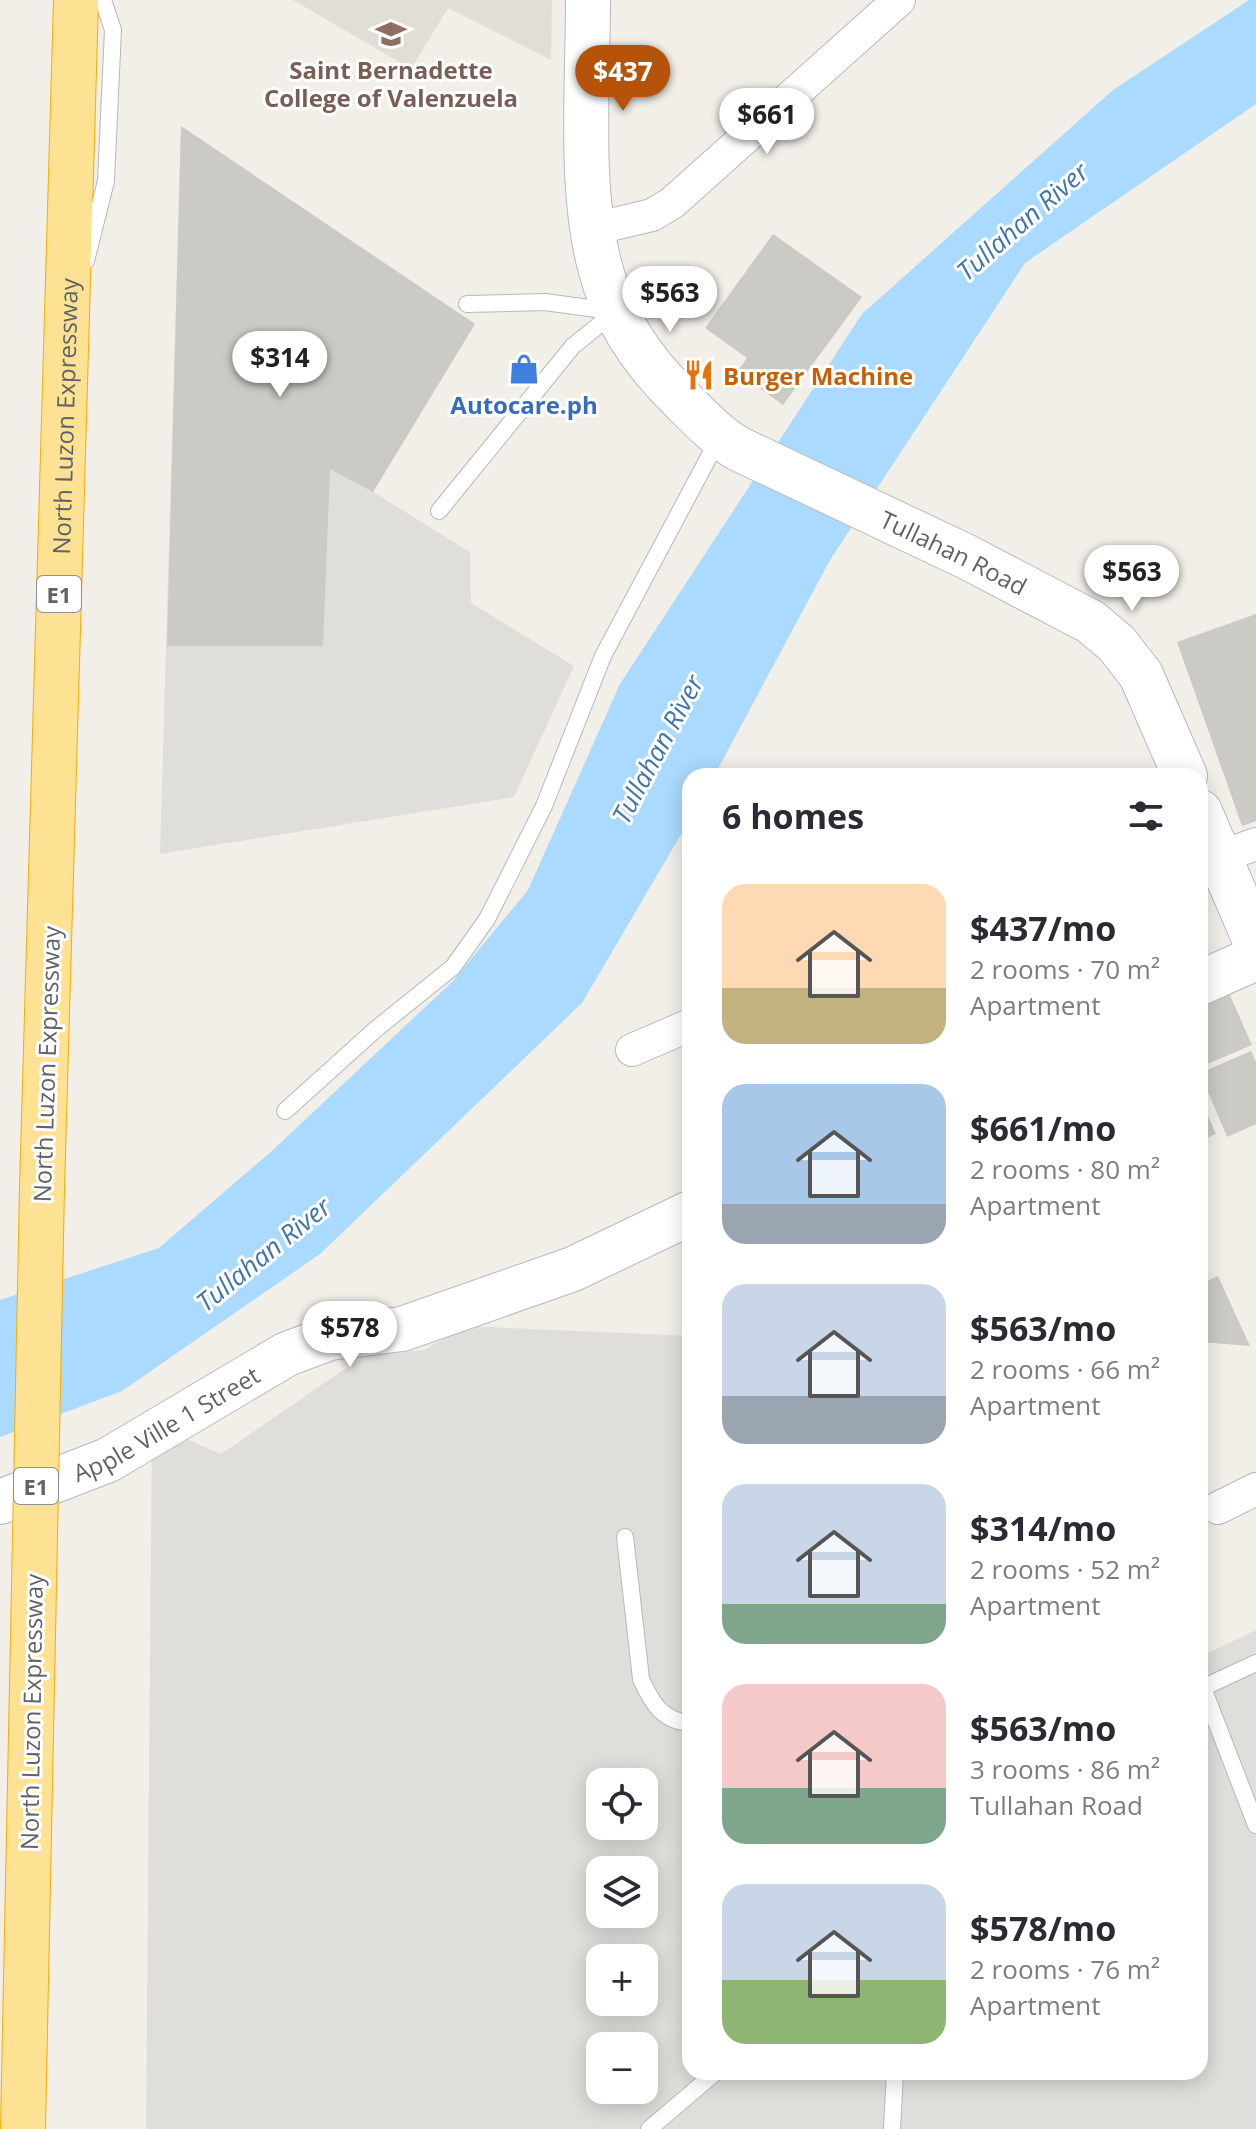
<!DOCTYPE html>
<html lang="en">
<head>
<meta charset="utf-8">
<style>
	:root { --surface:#fff; --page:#f7f7f7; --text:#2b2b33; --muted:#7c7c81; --accent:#b45309 }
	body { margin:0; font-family:"Open Sans",sans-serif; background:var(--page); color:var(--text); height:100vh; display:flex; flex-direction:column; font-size:30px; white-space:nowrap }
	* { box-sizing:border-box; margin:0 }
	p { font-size:26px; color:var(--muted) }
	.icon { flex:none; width:44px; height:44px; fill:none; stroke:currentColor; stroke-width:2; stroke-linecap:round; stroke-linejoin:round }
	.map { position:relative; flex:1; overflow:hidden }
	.sheet { position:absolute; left:682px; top:768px; width:526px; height:1312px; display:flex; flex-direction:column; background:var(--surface); border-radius:24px; box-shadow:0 4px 20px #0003 }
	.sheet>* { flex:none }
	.buttons { position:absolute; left:586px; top:1768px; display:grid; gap:16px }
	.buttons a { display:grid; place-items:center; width:72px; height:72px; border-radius:16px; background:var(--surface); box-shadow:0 4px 20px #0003; font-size:40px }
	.price { position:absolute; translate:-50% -68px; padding:0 18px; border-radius:28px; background:#fff; color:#222; font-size:26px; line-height:52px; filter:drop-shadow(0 2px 4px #0008) }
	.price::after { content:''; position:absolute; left:50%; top:48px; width:24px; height:18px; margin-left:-12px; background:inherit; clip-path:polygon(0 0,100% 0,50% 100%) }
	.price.on { background:var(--accent); color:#fff }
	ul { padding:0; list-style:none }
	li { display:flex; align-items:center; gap:24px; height:200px; padding:0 40px }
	li span { display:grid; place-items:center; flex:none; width:224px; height:160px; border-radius:24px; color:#555 }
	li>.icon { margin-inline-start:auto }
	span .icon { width:96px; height:96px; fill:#fffc; stroke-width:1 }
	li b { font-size:34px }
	h2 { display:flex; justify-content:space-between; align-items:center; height:96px; padding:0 40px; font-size:34px }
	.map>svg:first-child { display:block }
	.industrial { fill:#e0deda; fill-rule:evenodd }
	.education { fill:#e1ded6 }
	.water { fill:#aadaff }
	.building { fill:#cccac5 }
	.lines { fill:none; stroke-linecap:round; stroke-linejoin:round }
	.lane-casing { stroke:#b5b8bc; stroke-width:18 }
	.street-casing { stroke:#b5b8bc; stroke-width:34 }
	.secondary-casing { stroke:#b6babf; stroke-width:46 }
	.highway-casing { stroke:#f9ab00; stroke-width:46 }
	.lane { stroke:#fff; stroke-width:16 }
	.street { stroke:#fff; stroke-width:32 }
	.secondary { stroke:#fff; stroke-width:44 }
	.highway { stroke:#fde293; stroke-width:44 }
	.highway-bridge-casing { stroke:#f9ab00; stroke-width:46; stroke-linecap:butt }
	.highway-bridge { stroke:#fde293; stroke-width:44 }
	.labels { text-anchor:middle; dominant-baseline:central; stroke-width:6; stroke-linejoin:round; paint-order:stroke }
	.shield { fill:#fff; stroke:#8f9295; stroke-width:2 }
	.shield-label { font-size:22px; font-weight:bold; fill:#5f6368 }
	.education-label { font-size:24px; font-weight:bold; fill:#785e54; stroke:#fff }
	.food-label { font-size:24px; font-weight:bold; fill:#c56008; stroke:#fff; text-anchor:start }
	.shop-label { font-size:24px; font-weight:bold; fill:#366cbe; stroke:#fff }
	.street-label { font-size:24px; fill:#5f6368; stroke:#fff }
	.water-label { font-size:26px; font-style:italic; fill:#4174aa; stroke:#fff }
</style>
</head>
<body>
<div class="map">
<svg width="1256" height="2129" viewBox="0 0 1256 2129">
	<rect width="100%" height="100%" fill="#f1efe8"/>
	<path class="industrial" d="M181,126L475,324L373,492L470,552L471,603L574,666L514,797L160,854Z
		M466,1326L690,1336V2072H1200V1657L1256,1630V2129H146L152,1424L221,1454L362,1357L424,1350ZM600,1782H644V1826H600ZM600,1870H644V1914H600ZM600,1958H644V2002H600ZM600,2046H644V2090H600Z"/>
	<path class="education" d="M293,0H552L551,60L448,8L411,69Z"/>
	<path class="water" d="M1249,0H1256V104L1025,263L830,560L714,776H690V819L582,1003L320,1254L122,1391L0,1437V1300L159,1248L274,1149L453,981L528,890L620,684L862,314L1113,90Z"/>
	<path class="building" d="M181,126L475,324L373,492L330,469L323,646H167Z
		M773,234L862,297L783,405L737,372L747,358L705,328Z
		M1256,614V821L1242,826L1177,642Z
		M1229,993L1252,1045L1200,1067V1006Z
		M1251,1051L1256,1062V1124L1227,1137L1200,1073Z
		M1200,1098L1216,1134L1200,1141Z
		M1218,1276L1250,1346L1200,1342V1284Z"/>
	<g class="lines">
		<g class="lane-casing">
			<path id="lane" d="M86,261L106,181L113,30L103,0
				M467,304L545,302L611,311
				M439,511L573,346L615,312
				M285,1111L376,1029L453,967L487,919L544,806L603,656L719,438
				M625,1537L641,1679C652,1703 662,1721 690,1723
				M1203,1688L1256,1825
				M1200,1689L1256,1663
				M649,2129L716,2072
				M892,2129L895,2072"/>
		</g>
		<g class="street-casing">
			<path id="street" d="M593,229L652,215L672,203L899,0
				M1219,857L1256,844
				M632,1050L690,1025
				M1218,1508L1256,1489"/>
		</g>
		<g class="secondary-casing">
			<g id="secondary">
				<path id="s1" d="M588,0C588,82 579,189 600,267C613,319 645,364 682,400C700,418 716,435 737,448L967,557L1091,622L1117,644L1141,675L1185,776"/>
				<path d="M1200,812L1256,943"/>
				<path d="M1200,983L1256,958"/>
				<path id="s2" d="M0,1502L108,1460L287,1354L330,1338L402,1329L573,1269L690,1213"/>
			</g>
		</g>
		<g class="highway-casing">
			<g id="highway">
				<path id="s3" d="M42,1188L76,0"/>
				<path d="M23,2129L30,1784"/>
			</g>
		</g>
		<use href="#lane" class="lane"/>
		<use href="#street" class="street"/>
		<use href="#secondary" class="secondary"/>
		<use href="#highway" class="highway"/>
		<g class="highway-bridge-casing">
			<path id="highway-bridge" d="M30,1784L42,1188"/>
		</g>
		<use href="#highway-bridge" class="highway-bridge"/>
	</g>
	<defs>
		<g id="university-bare" transform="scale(2.4)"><path d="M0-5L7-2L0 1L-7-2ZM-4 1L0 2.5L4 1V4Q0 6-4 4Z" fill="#8d6e63" stroke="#fff" stroke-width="2.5" paint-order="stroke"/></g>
		<g id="shop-bare" transform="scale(2.4)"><path d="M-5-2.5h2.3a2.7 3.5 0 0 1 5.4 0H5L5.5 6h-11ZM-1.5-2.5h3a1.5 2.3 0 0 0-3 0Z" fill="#3f7fe0" stroke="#fff" stroke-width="2.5" paint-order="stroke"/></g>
		<g id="restaurant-bare" transform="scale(2.4)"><path d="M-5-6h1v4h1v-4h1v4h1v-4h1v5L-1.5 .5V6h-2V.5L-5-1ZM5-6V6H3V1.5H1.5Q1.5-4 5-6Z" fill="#e8710a" stroke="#fff" stroke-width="2.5" paint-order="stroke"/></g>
	</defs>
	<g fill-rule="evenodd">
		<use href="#university-bare" x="391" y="34"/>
		<use href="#shop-bare" x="524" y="369"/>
		<use href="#restaurant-bare" x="699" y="375"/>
	</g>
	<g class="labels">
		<g class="shield">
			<rect x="37" y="576" width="44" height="36" rx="6"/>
			<rect x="14" y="1468" width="44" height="36" rx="6"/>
		</g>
		<g class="shield-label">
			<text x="59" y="594">E1</text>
			<text x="36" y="1486">E1</text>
		</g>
		<g class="education-label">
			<text x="391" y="69">Saint Bernadette<tspan x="391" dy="28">College of Valenzuela</tspan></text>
		</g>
		<g class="food-label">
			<text x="723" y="375">Burger Machine</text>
		</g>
		<g class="shop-label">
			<text x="524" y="404">Autocare.ph</text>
		</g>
		<g class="street-label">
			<text stroke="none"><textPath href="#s3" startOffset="772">North Luzon Expressway</textPath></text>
			<text stroke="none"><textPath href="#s1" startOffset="740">Tullahan Road</textPath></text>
			<text transform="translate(46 1064) rotate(-88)">North Luzon Expressway</text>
			<text stroke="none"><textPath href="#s2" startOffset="184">Apple Ville 1 Street</textPath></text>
			<text transform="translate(31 1712) rotate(-89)">North Luzon Expressway</text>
		</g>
		<g class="water-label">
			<text transform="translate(1022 221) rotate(-41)">Tullahan River</text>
			<text transform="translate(657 749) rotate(-62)">Tullahan River</text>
			<text transform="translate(263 1254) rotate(-39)">Tullahan River</text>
		</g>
	</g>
</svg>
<div class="buttons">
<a><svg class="icon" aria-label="locate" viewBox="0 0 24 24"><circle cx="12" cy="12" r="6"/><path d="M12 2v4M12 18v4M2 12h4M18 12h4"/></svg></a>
<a><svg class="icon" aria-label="layers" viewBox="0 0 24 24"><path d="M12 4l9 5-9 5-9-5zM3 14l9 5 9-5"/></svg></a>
<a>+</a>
<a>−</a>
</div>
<b class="price on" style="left:623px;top:113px">$437</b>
<b class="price" style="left:767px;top:156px">$661</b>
<b class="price" style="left:670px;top:334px">$563</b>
<b class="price" style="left:280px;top:399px">$314</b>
<b class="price" style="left:1132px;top:613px">$563</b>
<b class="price" style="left:350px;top:1369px">$578</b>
<section class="sheet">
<h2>6 homes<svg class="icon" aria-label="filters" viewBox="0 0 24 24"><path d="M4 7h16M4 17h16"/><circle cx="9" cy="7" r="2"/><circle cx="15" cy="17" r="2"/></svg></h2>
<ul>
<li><span style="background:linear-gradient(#ffd9b3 65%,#c2b280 0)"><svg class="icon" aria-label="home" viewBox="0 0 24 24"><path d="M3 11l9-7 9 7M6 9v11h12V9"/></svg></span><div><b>$437/mo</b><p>2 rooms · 70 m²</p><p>Apartment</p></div></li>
<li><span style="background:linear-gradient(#a9c7e8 75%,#9aa5b1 0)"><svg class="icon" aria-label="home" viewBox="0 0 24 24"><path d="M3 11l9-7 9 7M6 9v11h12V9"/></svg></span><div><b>$661/mo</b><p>2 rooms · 80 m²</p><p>Apartment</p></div></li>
<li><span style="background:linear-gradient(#c9d6e8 70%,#9aa5b1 0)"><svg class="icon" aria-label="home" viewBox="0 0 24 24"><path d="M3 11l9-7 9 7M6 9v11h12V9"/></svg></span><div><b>$563/mo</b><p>2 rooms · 66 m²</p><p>Apartment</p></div></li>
<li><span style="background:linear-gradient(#c9d6e8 75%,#7fa58c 0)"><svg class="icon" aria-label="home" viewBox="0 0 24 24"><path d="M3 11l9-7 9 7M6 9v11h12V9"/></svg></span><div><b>$314/mo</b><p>2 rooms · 52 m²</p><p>Apartment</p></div></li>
<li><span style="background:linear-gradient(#f6c9c9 65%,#7fa58c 0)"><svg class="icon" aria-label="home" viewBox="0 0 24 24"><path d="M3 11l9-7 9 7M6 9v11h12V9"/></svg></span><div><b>$563/mo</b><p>3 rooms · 86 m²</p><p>Tullahan Road</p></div></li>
<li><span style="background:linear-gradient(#c9d6e8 60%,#8fb573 0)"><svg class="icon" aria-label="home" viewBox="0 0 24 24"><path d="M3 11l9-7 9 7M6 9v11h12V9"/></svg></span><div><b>$578/mo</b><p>2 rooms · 76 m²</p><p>Apartment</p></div></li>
</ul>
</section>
</div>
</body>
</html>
